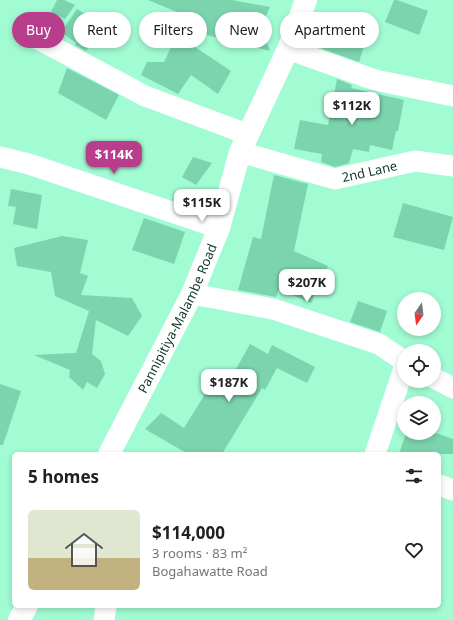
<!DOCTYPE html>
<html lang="en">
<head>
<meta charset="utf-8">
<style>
	:root { --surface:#fff; --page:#f2f2f2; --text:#202124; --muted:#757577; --accent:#b93d8d }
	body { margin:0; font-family:"Noto Sans",sans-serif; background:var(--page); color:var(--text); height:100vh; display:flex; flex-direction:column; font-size:15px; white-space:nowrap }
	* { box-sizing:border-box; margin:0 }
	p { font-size:13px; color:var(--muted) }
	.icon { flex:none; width:22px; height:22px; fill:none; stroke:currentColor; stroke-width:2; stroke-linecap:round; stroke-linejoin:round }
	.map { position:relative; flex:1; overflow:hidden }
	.details { position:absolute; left:12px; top:452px; width:429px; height:156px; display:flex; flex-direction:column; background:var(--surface); border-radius:6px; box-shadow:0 2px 6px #0003 }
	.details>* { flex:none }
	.banner { position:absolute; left:12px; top:12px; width:429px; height:36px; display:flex; gap:8px }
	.needle { width:26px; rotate:194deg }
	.fabs { position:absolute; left:397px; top:292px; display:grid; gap:8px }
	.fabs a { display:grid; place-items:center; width:44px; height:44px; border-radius:50%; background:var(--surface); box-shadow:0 2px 6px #0003; font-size:20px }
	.price { position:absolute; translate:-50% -34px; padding:0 9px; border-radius:8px; background:#fff; color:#222; font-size:13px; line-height:26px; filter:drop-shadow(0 1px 2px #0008) }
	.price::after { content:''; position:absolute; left:50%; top:24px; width:12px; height:9px; margin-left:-6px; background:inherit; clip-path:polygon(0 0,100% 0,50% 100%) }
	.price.active { background:var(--accent); color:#fff }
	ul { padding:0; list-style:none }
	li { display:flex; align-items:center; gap:12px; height:100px; padding:0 16px }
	li span { display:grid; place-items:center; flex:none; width:112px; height:80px; border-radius:6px; color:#555 }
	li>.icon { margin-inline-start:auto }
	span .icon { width:48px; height:48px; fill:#fffc; stroke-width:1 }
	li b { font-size:17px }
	h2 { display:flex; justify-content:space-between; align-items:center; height:48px; padding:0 16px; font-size:17px }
	.tag { padding:0 14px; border-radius:18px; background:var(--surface); box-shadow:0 2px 6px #0003; font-size:14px; line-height:36px }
	.tag.active { background:var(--accent); color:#fff }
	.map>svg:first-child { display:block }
	.building { fill:#7bd4ae }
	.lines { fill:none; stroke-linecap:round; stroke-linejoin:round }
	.minor { stroke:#fff; stroke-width:21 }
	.tertiary { stroke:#fff; stroke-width:22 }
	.labels { text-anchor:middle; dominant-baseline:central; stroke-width:4; stroke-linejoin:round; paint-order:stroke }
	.street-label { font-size:13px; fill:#0f3627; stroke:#fff }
</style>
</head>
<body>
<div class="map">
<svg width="453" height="620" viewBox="0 0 453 620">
	<rect width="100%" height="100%" fill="#a1fbd3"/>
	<path class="building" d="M57,0H64L75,5L65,19L51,12Z
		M148,0H232L270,7L261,27L270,51L180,28L185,17H183L184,15Z
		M394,0H397L428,11L419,35L385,22Z
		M77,9L106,26L86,51L75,45L76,43L61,32Z
		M321,16L369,30L359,62L312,45Z
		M177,35L231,71L218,94L191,75L178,94L141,75L147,62H164Z
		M67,68L119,95L106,120L58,93Z
		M337,79L352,85L351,88L404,100L398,131H396L392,150L370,145L369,152L353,149L349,163L335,167L321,162L322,154L294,149L300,120L328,125Z
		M193,157L212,163L196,185L182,177Z
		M274,175L308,184L294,251L328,266L311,303L279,289L276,297L238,290L253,237L261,239Z
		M11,189L42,195L37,229L13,224L16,207L8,206Z
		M403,203L453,217L444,250L393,237Z
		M144,218L185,232L174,264L132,250Z
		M62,236L88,240L80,273L88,276L81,295L132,298L142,316L128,336L96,320L92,354L101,361L105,374L97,388L87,382L83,390L69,377L70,370L34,355L76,353L89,311L55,296L51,272L17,266L14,248Z
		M358,301L387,311L380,332L350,322Z
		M250,344L268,354L272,345L315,367L307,383L277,368L265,390L262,388L222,454H188L145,429L161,413L184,428L210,386L222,394Z
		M0,384L21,391L3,445H0Z
		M406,433H436L453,439V454H399Z"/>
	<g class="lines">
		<g class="minor">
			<path d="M23,31L145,96L247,134"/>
			<path d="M288,49L375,80L453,96"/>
			<path id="s1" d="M240,152L335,179L415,161L453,166"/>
			<path d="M0,157L29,164L219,228"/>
			<path d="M192,294L273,309L379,344L404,361"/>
			<path d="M434,378L453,388"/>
			<path d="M375,454L404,368"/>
			<path d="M439,485L453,490"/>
			<path d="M104,620L106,606"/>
		</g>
		<g class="tertiary">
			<path id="s2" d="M109,454L192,294L219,228L240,152L288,49L306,0"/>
			<path d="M19,620L27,606"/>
		</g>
	</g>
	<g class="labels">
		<g class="street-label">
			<text stroke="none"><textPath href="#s1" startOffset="134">2nd Lane</textPath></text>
			<text stroke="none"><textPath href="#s2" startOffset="152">Pannipitiya-Malambe Road</textPath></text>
		</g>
	</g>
</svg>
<div class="fabs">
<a><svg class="needle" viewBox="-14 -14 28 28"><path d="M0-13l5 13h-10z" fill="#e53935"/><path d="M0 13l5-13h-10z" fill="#757577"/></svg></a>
<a><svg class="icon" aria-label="locate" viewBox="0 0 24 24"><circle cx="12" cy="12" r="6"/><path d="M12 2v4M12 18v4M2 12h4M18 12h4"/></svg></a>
<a><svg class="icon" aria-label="layers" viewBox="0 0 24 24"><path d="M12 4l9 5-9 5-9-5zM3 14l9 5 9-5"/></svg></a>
</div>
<b class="price" style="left:352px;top:126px">$112K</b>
<b class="price active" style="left:114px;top:175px">$114K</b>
<b class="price" style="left:202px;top:223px">$115K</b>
<b class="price" style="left:307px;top:303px">$207K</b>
<b class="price" style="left:229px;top:403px">$187K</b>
<div class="banner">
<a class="tag active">Buy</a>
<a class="tag">Rent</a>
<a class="tag">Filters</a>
<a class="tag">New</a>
<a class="tag">Apartment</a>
</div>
<section class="details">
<h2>5 homes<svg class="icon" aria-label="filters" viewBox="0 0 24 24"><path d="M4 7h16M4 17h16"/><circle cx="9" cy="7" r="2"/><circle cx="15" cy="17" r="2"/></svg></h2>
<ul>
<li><span style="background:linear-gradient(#dfe7d0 60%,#c2b280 0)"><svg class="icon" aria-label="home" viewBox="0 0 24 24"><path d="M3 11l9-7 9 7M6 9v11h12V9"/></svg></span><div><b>$114,000</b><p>3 rooms · 83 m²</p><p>Bogahawatte Road</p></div><svg class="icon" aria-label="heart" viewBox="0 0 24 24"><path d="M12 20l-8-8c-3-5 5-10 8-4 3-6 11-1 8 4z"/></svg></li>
</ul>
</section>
</div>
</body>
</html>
